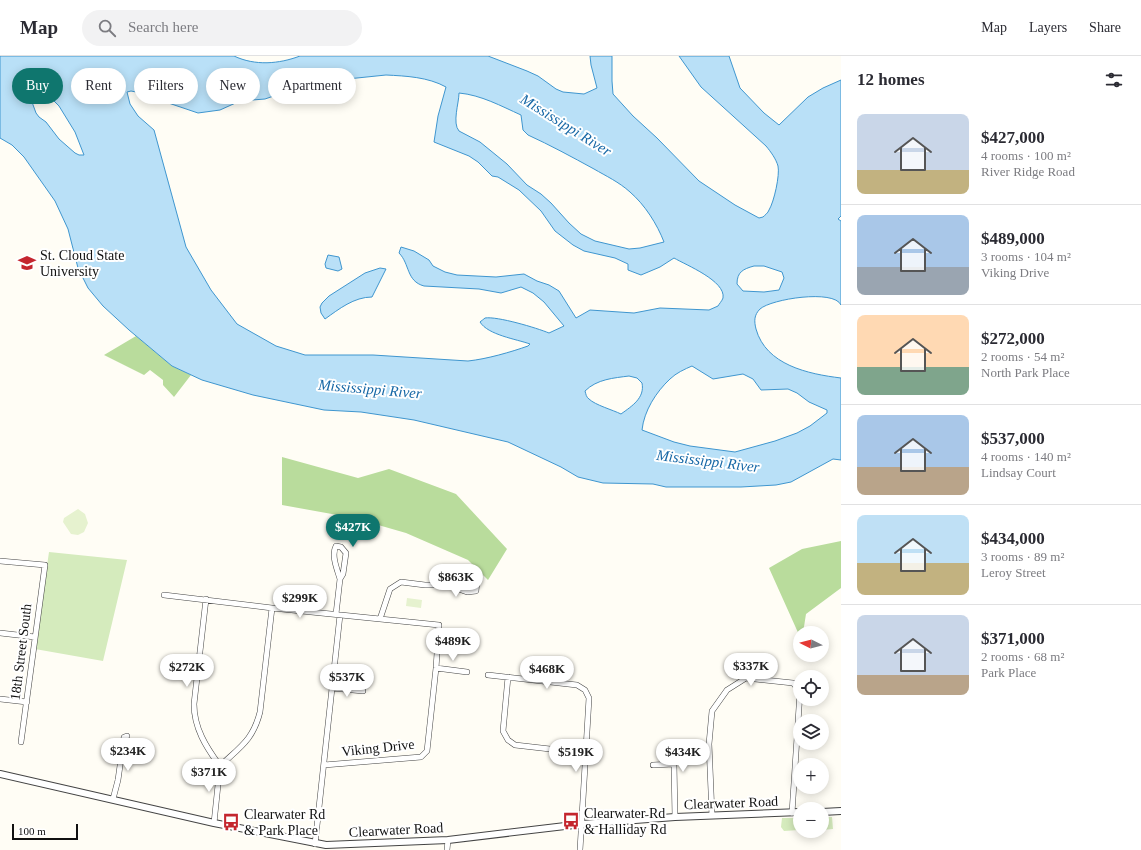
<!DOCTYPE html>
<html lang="en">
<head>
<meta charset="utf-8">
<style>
	:root { --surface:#fff; --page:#f2f2f3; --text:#2b2b33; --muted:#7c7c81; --line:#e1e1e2; --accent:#0f766e }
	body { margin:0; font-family:Georgia,serif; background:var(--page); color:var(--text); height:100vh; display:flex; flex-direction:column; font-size:15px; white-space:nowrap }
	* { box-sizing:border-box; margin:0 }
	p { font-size:13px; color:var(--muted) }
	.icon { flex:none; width:22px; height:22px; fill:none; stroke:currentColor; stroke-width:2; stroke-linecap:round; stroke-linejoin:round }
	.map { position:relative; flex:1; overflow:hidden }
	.panel { display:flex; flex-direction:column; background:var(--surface); width:300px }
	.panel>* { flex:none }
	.hud { position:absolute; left:12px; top:12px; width:380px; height:36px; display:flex; gap:8px }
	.needle { width:26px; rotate:276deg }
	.fabs { position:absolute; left:793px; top:570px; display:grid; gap:8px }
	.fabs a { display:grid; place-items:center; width:36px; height:36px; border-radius:50%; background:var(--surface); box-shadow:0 2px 10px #0003; font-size:20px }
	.scale { position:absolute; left:12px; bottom:10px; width:66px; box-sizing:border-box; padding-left:4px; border:2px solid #111; border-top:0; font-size:11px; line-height:14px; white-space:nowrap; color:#111; -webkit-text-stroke:3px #fff; paint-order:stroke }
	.price { position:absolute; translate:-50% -34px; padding:0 9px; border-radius:14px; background:#fff; color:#222; font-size:13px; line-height:26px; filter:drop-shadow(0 1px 2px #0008) }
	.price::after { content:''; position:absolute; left:50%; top:24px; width:12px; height:9px; margin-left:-6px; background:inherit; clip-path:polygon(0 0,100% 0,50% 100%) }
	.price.on { background:var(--accent); color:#fff }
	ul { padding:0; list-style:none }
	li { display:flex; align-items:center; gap:12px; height:100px; padding:0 16px }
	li+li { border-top:1px solid var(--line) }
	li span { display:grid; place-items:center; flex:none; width:112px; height:80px; border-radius:8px; color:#555 }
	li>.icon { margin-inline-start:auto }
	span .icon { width:48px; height:48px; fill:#fffc; stroke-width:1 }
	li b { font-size:17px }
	h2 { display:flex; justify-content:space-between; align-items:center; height:48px; padding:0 16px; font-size:17px }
	.tag { padding:0 14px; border-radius:18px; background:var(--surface); box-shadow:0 2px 10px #0003; font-size:14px; line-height:36px }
	.tag.on { background:var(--accent); color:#fff }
	header { display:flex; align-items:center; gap:24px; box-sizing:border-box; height:56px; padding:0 20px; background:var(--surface); border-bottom:1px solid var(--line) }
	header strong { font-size:19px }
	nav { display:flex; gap:22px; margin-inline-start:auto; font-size:14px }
	.search { width:280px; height:36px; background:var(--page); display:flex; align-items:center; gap:10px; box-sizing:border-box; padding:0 14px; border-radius:22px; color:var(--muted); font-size:15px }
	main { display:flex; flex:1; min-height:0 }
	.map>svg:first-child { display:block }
	.green { fill:#d5ebbd }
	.forest { fill:#b9dc9c }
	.pitch { fill:#e6f2cf }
	.water { fill:#b9e0f7; stroke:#3f96cf; fill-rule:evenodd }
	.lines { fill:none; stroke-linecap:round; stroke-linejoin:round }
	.minor-casing { stroke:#444; stroke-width:6 }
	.tertiary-casing { stroke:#444; stroke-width:8 }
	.minor { stroke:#fff; stroke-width:5 }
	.tertiary { stroke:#fff; stroke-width:6 }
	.labels { text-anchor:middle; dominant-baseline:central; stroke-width:4; stroke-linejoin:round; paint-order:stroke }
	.poi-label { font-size:14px; fill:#111; stroke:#fff; text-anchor:start }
	.street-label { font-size:14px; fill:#111; stroke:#fff }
	.water-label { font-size:15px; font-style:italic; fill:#1768a6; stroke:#fff }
</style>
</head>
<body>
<header>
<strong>Map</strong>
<div class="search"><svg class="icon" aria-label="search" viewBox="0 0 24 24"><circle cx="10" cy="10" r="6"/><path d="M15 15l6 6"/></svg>Search here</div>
<nav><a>Map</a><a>Layers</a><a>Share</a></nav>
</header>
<main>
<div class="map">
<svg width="841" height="794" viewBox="0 0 841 794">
	<rect width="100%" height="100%" fill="#fffdf5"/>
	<path class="green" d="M49,496L127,504L103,605L35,593Z
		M822,761H832L833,773L822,774Z
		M782,762H798L800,773L799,774L784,775L781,771Z"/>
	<path class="forest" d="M136,280L172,310L191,319L174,341L163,329V324L150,314L144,319L104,299Z
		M282,401L358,422L389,413L456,438L507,493L488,524L468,504L406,477L354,462L282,449Z
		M841,485V532L806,558L803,577H800V581L769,512L802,493Z"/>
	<path class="pitch" d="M78,453L85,458L88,467L84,476L78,479L71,478L63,466L64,462Z
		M407,542L422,544L421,552L406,550Z"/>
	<path class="water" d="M0,0H234C255,10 279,8 300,0H488L527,15L538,20L556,33L563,36L584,38L597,32L591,9L590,0H612V25L613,38L633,60L657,82L699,125L735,149L759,162L763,161C765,159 768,157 769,154C774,146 780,119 778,110C776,103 771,96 766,90L701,31L679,0H729L740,32L764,57L779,69L808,41L823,32L841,24V160L838,163L841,165V249C834,233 771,243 760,253C754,259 754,265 756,273C766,309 808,318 841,322V404L833,403L791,426L776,429L741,431H666L653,428L603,427L578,421L561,411L508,386L414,364L361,356L324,354L253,339L202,324L172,310L129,274L103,250L88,232L78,212L68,173L55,145L24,101L12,89L0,82ZM386,19C406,20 428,21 446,31L438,60L434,86L469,100L478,106L492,120L498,121L519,134L541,155L555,175L573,189L584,195L615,202L628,208V214L641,219L660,211L674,202C686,209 726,225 723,242C722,245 719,248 718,250L709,254L660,252L634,257L590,254L576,262L559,235L549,229L537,225L524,218L496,221L457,219L445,216L433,210L429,204L414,195L401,191L399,197C410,208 406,225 424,230L479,233L501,237L521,231L533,237L544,246L564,270L549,277C537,272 497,260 485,262C484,263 481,265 480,266C488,279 516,283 530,288L528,290C511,296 487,303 468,305L373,299H305L276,290L237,268L211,234L186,191L154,74L138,60L130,48L127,36L131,35L136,36L198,57L220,54L240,45L265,43L294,33L328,25ZM28,30H31L52,43L59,50L75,76L84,99H79L75,97L59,83L46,66L39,61L36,57L32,46L26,35ZM459,37C481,39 501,50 521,59L523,74L528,79C550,89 572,101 594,113C606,120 619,126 630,136C645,149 657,168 664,186L640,192L629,193L595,185L581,178L569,167L551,147L541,138L527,129L507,108L480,86L459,75C452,67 459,47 459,37ZM754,210H764L782,216L784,222L779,234L764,236L743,235L737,228C737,216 743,213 754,210ZM692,310L713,323L743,318L753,323L761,334L788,333L797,337L809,346L827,354V357L810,370L797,377L775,385L735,396L690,390L674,386L642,374C644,355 656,336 670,323C676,317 685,313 692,310ZM629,320L637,322L642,327C645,342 632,350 621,358C613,354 595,349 589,343C586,341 586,338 585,335C597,323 614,322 629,320Z
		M328,199L339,201L342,213L338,215L326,212L325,208Z
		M380,212L386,213L372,241C354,241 339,253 325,263L321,257L320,251L322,247L329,240L365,217Z"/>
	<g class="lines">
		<g class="minor-casing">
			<path id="minor" d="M0,505L45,509L21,686
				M164,539L272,552L439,569L436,612L427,695L421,701L324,709
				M206,543L194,648C194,672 206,691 220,710
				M336,558L340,523L343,518L346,497L341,491L336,490C331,499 337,513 340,523
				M380,563L390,533L401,526L425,529H447L467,536L476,535L477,526H470L447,529
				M0,577L35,581
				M436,612L467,616
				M488,619L577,629L585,634L589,642L580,794
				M508,621L503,675L508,684L515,689L585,697
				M332,632L363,635
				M0,643L27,646
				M653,709L674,708L675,761
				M220,710C240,691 253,684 260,656L272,552
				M113,743L118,724L124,681L127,680
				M792,757L800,636
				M712,759L709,688L712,655L727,634L746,622L793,627L800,635
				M214,767L220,710
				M315,788L340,559
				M447,794L448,784"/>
		</g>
		<g class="tertiary-casing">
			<path id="tertiary" d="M0,718L214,767L326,789L448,784L582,768L675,761L800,756
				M822,756L841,755"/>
		</g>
		<use href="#minor" class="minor"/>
		<use href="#tertiary" class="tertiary"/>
	</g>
	<defs>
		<g id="university-bare" transform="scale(1.38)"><path d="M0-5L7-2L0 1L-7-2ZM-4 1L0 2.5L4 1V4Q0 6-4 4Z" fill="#c4262e" stroke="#fff" stroke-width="2.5" paint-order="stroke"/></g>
		<g id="bus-bare" transform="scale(1.38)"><path d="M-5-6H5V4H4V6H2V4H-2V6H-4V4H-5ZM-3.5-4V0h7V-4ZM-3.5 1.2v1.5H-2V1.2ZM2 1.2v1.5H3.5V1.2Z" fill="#c4262e" stroke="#fff" stroke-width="2.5" paint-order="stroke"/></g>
	</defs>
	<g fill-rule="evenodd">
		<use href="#university-bare" x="27" y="207"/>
		<use href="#bus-bare" x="571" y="765"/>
		<use href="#bus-bare" x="231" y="766"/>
	</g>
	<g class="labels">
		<g class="poi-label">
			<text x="40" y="199">St. Cloud State<tspan x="40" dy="16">University</tspan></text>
			<text x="584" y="757">Clearwater Rd<tspan x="584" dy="16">&amp; Halliday Rd</tspan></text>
			<text x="244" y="758">Clearwater Rd<tspan x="244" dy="16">&amp; Park Place</tspan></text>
		</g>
		<g class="street-label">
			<text transform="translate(21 596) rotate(-83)">18th Street South</text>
			<text transform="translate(378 692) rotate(-6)">Viking Drive</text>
			<text transform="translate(731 747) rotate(-2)">Clearwater Road</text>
			<text transform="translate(396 774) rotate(-3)">Clearwater Road</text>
		</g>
		<g class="water-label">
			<text transform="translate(566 69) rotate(32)">Mississippi River</text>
			<text transform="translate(370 333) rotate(5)">Mississippi River</text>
			<text transform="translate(708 405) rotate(7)">Mississippi River</text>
		</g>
	</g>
</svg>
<div class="fabs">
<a><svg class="needle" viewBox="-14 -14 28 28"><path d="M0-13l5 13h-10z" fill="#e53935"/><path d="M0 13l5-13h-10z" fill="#7c7c81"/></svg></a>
<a><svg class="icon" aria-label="locate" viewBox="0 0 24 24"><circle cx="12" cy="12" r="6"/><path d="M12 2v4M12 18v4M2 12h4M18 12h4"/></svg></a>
<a><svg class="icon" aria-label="layers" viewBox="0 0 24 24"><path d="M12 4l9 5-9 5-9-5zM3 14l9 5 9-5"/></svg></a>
<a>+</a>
<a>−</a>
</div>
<div class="scale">100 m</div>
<b class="price on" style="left:353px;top:492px">$427K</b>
<b class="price" style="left:456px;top:542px">$863K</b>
<b class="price" style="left:300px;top:563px">$299K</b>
<b class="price" style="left:453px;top:606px">$489K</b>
<b class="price" style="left:751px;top:631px">$337K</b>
<b class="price" style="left:187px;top:632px">$272K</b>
<b class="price" style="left:547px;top:634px">$468K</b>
<b class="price" style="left:347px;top:642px">$537K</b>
<b class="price" style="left:128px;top:716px">$234K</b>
<b class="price" style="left:576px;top:717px">$519K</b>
<b class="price" style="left:683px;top:717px">$434K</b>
<b class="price" style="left:209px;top:737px">$371K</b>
<div class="hud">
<a class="tag on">Buy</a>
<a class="tag">Rent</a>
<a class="tag">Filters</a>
<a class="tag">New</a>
<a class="tag">Apartment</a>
</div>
</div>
<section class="panel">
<h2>12 homes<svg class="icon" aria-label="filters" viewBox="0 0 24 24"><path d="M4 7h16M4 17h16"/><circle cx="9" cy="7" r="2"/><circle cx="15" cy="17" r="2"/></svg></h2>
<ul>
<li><span style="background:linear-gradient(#c9d6e8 70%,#c2b280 0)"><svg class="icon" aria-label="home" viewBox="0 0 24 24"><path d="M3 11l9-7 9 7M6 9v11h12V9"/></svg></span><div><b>$427,000</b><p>4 rooms · 100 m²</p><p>River Ridge Road</p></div></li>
<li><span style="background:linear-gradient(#a9c7e8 65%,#9aa5b1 0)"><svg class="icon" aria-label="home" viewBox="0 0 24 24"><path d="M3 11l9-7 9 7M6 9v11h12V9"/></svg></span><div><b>$489,000</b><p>3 rooms · 104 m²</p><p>Viking Drive</p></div></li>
<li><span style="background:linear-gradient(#ffd9b3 65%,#7fa58c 0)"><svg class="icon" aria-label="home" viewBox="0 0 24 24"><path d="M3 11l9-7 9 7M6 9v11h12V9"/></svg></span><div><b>$272,000</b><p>2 rooms · 54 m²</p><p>North Park Place</p></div></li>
<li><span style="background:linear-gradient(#a9c7e8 65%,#b9a48a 0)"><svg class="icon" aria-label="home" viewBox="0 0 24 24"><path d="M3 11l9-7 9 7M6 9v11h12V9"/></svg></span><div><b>$537,000</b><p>4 rooms · 140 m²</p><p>Lindsay Court</p></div></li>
<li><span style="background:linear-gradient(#bfe0f5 60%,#c2b280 0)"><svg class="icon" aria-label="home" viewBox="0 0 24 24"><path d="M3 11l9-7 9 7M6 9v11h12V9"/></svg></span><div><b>$434,000</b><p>3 rooms · 89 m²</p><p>Leroy Street</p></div></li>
<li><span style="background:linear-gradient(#c9d6e8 75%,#b9a48a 0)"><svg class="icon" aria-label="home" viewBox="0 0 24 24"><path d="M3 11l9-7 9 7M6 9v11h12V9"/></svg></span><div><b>$371,000</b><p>2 rooms · 68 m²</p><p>Park Place</p></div></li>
</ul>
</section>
</main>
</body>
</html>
